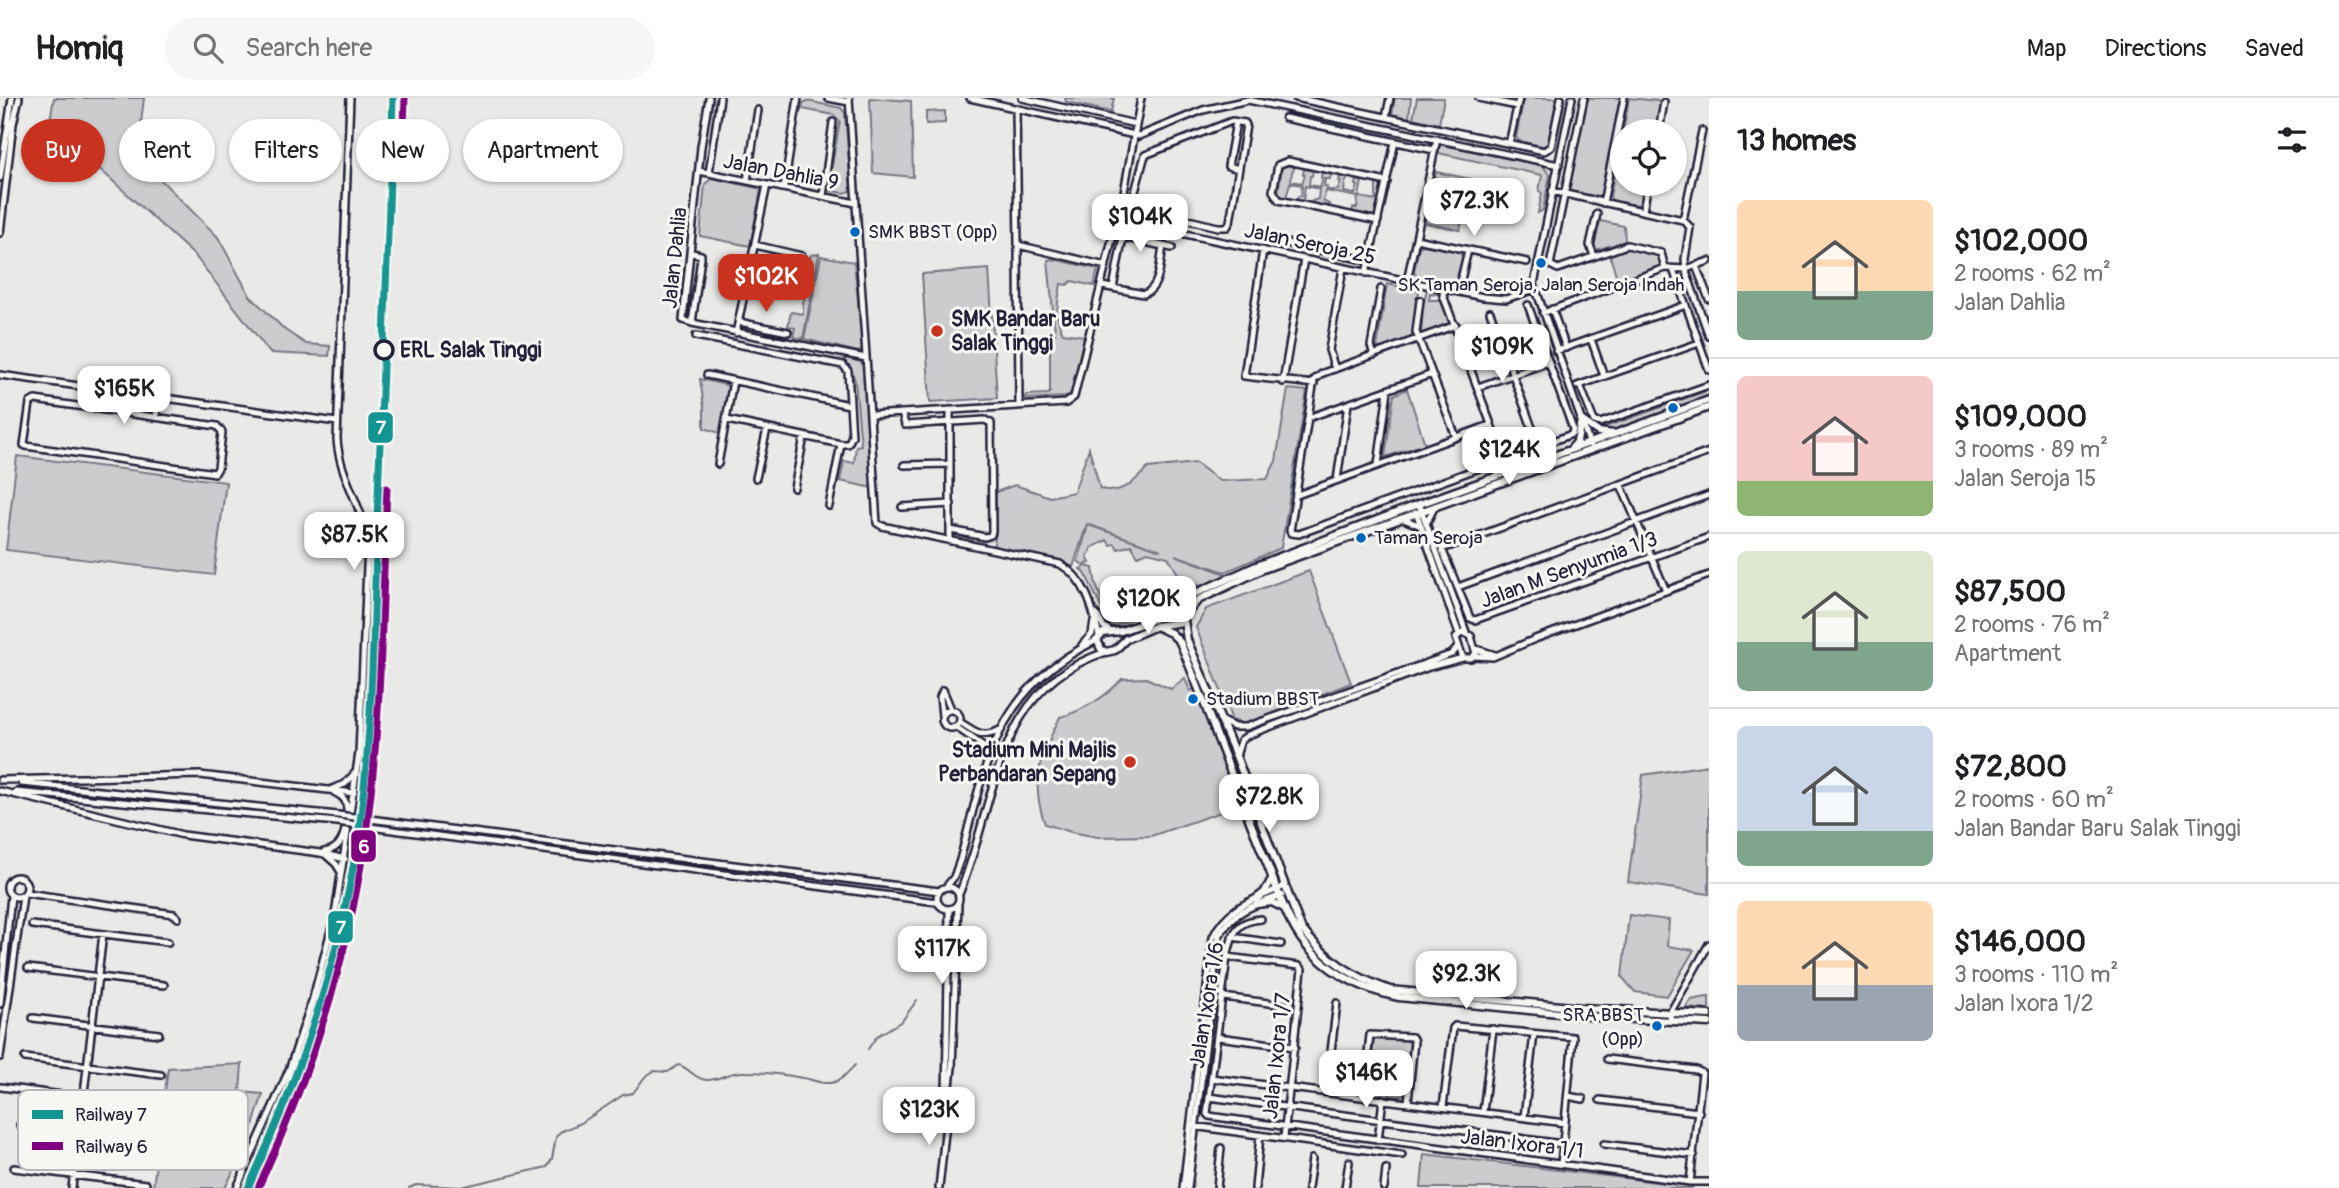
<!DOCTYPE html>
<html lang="en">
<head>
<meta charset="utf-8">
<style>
	:root { --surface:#fff; --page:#f6f6f6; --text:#202124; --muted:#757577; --line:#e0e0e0; --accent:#c8321e }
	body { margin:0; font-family:Pangolin,sans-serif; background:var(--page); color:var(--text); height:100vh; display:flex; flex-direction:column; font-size:26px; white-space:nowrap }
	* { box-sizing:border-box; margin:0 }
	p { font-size:23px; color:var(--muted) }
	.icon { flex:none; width:38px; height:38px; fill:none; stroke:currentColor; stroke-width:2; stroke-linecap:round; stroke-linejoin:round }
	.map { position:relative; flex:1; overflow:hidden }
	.panel { display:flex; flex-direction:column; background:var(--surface); width:630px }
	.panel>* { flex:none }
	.hud { position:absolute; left:21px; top:21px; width:665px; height:63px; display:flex; gap:14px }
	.tools { position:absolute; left:1610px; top:21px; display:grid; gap:14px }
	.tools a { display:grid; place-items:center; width:77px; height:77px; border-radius:50%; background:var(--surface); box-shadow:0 2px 5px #0004; font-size:35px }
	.price { position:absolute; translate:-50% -60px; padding:0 16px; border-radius:14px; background:#fff; color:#222; font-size:23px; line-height:46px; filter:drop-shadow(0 2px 4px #0008) }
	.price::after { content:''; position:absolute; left:50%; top:42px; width:21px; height:16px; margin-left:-10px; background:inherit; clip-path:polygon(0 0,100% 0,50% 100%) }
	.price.active { background:var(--accent); color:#fff }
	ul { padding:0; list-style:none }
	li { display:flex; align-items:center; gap:21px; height:175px; padding:0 28px }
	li+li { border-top:2px solid var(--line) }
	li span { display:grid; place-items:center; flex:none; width:196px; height:140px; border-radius:10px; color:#555 }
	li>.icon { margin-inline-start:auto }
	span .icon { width:84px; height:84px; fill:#fffc; stroke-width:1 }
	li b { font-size:30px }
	h2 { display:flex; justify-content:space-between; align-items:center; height:84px; padding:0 28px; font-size:30px }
	.chip { padding:0 24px; border-radius:32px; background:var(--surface); box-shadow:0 2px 5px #0004; font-size:24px; line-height:63px }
	.chip.active { background:var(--accent); color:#fff }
	header { display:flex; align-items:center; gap:42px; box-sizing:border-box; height:98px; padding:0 35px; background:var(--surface); border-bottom:2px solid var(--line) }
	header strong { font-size:33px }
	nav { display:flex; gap:38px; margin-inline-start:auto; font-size:24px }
	.search { width:490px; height:63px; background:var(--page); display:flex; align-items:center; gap:18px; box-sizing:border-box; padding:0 24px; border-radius:38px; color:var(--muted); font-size:26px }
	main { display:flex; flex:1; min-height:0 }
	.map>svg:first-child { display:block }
	.green { fill:#ccccce; stroke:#777784; stroke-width:2 }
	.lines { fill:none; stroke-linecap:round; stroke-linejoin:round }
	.stream { stroke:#71717f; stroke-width:2 }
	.minor-casing { stroke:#22223b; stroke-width:10 }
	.major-casing { stroke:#22223b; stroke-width:11 }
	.minor { stroke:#f6f6f2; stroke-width:5 }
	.major { stroke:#f6f6f2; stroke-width:6 }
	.minor-bridge-casing { stroke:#22223b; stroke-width:10; stroke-linecap:butt }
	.minor-bridge { stroke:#f6f6f2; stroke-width:5 }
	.rail-1-casing { stroke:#f6f6f2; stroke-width:12 }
	.rail-2-casing { stroke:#f6f6f2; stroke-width:12 }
	.rail-1 { stroke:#139593; stroke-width:7 }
	.rail-2 { stroke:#800080; stroke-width:7 }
	.bus-dot { fill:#0065bd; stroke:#f6f6f2; stroke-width:2.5 }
	.poi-dot { fill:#c8321e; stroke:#f6f6f2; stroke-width:2.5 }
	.stop-dot { fill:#f6f6f2; stroke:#22223b; stroke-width:3.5 }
	.labels { text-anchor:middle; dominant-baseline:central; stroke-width:6; stroke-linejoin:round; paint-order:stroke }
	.bus-label { font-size:19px; fill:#22223b; stroke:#f6f6f2; text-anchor:start }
	.street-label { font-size:21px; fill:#22223b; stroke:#f6f6f2 }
	.poi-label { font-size:21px; font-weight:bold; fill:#22223b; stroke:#f6f6f2; text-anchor:start }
	.stop-label { font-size:21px; font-weight:bold; fill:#22223b; stroke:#f6f6f2; text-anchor:start }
	.key { fill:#f6f6f2; stroke:#b6b6bb; stroke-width:2 }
	.key-label { font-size:19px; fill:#22223b }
	.line-badge { stroke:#f6f6f2; stroke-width:2.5 }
	.badge-label { font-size:19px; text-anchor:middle; font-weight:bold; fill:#fff }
</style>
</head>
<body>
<header>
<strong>Homiq</strong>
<div class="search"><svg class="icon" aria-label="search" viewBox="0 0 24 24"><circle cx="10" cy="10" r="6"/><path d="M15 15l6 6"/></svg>Search here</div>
<nav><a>Map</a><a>Directions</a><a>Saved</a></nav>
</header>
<main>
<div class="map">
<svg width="1709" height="1090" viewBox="0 0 1709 1090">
	<rect width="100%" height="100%" fill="#e9e9e7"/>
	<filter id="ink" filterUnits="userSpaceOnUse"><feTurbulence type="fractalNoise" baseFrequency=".0143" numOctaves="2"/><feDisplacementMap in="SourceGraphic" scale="14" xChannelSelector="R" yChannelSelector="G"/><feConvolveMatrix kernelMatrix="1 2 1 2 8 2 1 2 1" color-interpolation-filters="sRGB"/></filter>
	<g filter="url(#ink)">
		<path class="green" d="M54,0H144L139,41L129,50L218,139L250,198L285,232L306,246L330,248L329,258L270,255L195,158L91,63L41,71Z
			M870,0L911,3L913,79L873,75Z
			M1065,0H1114L1111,14L1066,4Z
			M1395,0H1411L1409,20L1392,16Z
			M1417,0H1444L1439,26L1413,20Z
			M1524,0H1557L1548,45L1543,48L1519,43L1516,39Z
			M1588,0H1622L1601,97L1597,99L1570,94L1568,90Z
			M1629,0L1659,3L1662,8L1657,33H1623Z
			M807,3L841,10L845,15L851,93L844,95L831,93L828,90L840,23L834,17L802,11L803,5Z
			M945,13V25L926,26V14Z
			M1622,36V86H1645L1641,105L1636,107L1612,103L1610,98Z
			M1440,46L1542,67L1550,77L1543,112L1538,115L1542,95L1539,93L1542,77L1438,55Z
			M1285,67L1295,69L1292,74L1291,83L1302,85L1305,77L1303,76L1304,71L1313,73L1312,78H1310L1309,87L1320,89L1323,81L1321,80L1322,74L1331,76L1330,81H1325L1324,88L1327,89V92H1338L1341,84L1339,83L1340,78L1348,80L1345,85L1344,94L1355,96L1358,88L1356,87L1357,82L1362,83L1359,99L1376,102V85L1381,87L1376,115L1372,118L1352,114L1353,110H1357L1358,99L1326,93L1323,103L1329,106L1328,109L1311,106L1312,103L1318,101L1319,91L1305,88L1303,104L1297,102L1298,98H1301L1302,87L1290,85L1286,100L1280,99L1278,95L1282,69Z
			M1436,74L1471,81L1460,132L1425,125Z
			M712,80L761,91L750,148L700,138L705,86Z
			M1600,123L1624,128L1625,143L1596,152L1594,148Z
			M1423,147L1459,154L1463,159L1456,183L1453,185L1417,178L1414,173L1419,149Z
			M1628,150L1656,156L1660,158L1663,167L1618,183L1609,155Z
			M819,156L803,241L793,239L795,230L788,228L791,214L803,216V205L811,179L799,175V164L809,163L811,157Z
			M821,158L854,164L863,252L858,254L804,241Z
			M1052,161L1098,171L1094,188L1072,183L1067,187L1061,186C1058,202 1054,220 1063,235L1084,238L1072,294L1066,299L1024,301L1026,297L1048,296L1050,294V244L1054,242L1055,234L1048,162Z
			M989,171L997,300L930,304L922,176Z
			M1387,186L1419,193L1413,236L1408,241L1381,251L1377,249Z
			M1427,190L1441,196L1440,197L1430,195L1429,202H1442L1451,224L1421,238L1423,208Z
			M845,260L861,264L865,268L873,390L840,383L844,363L854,365L856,348L861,347L855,283L850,268L845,265Z
			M700,281L726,287L729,290L720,335L704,330V309Z
			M1288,291L1307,293L1281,450L1225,474L1175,457L1231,478L1206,488L1192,487L1189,483L1181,481L1168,459L1148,454L1138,458L1131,447L1118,451L1115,446L1110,447L1107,442L1091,450V453L1087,458L1090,465L1083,467L1078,463L1088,427L1161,452L1087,426L1073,469L1061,464L993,450L996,435V394L1015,387L1050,399L1074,394L1089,350L1100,391L1115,393L1130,387L1148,370L1196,365L1220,383L1267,381L1276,363Z
			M1407,291L1425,346L1385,359L1394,297Z
			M1709,292V300L1681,310L1676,306L1670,309V314C1649,322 1620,335 1597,332Z
			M17,358L226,384L214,477L6,452Z
			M1086,468L1093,470L1096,487L1109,519L1127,515L1130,522L1114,528L1109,526L1085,475L1080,471Z
			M1309,473L1351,585L1245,626L1232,622L1196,529L1206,511Z
			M1186,490L1185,498L1146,523L1138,515L1143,505C1158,498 1176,504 1186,490Z
			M1146,580L1171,591L1185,580L1190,593L1195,590L1237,697L1233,701L1236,709L1151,738L1098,739L1071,734L1045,726C1029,681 1041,659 1060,619C1083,613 1106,599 1122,581Z
			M1709,667V796L1628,784L1643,677Z
			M1629,817L1669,822L1667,848L1694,852L1667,898L1635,894L1622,879Z
			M1707,899H1709V912L1686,910L1691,902Z
			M1378,939L1408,942L1410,946L1404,996L1401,998L1380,997L1381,987L1369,986L1374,941Z
			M242,966L240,994L263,996L247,1046L225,1090H153L168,970Z
			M1424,1056L1689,1088L1693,1090H1421Z"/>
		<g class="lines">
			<path class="stream" d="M868,951L877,938L902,923L917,902
				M409,1090L416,1087L461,1089L547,1069L552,1061L556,1039L560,1034L581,1025L623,997L633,995L644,980L649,976L654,973L668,974L678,967C689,969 694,981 706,982C717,983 729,974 742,974C762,974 783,976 802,980C811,981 821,986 829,985C840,985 848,974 855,967"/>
			<g class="minor-casing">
				<path id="minor" d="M709,0L701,49L683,222L692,225L866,260
					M828,0L849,4
					M849,0L877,425L882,428L1060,466C1086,481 1093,510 1099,538
					M970,0L1139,38L1203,12L1248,2L1559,67
					M1022,0L1135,26
					M1296,0L1544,53L1551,49L1561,0
					M1479,0L1517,8
					M1572,0L1534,186L1590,347
					M1584,0L1550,167L1558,171L1627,147L1661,155L1665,170
					M1016,11L1018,147
					M1386,19L1390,0
					M1285,20L1434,52
					M1232,23L1245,25L1246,27L1230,124L1227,129H1218L1133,109L1132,105L1145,57Z
					M1236,24L1228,68L1239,71
					M1659,33L1664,4
					M1509,46L1519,0
					M699,73L856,105
					M709,75L720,0
					M0,80L12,0
					M747,83L758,12
					M784,90L798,0
					M1552,93L1683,122
					M823,98L833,24
					M1603,105L1624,0
					M1643,113L1648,86
					M1119,122L1483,199L1506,201L1535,191
					M1683,122L1690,129L1685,161L1686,173L1709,238
					M1683,122L1702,33
					M1378,123L1279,102L1273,93L1278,67L1288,63L1387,84
					M0,135L13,26L19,0
					M1113,137L1172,150
					M1263,140L1369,163
					M1416,141L1527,164
					M755,147L802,158
					M1263,152L1244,278L1314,286
					M692,155L701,157V160L692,225
					M1594,158L1590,147L1597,116
					M1696,168L1709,201
					M1673,171L1709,272
					M1366,175L1395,44
					M1407,183L1437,41
					M747,186L795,195
					M1102,188L1144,196C1161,190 1160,163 1163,148
					M1113,190L1123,139
					M1444,191L1443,197L1509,375
					M1458,194L1468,152
					M1420,202L1416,234L1456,339
					M1552,211L1566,250
					M1490,214L1539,349
					M1543,215L1665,170L1686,171L1709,163
					M739,224L788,234
					M1456,227L1323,275L1314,282L1290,433L1291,435L1299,436L1572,336L1573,331L1528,207
					M736,235L767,87
					M696,238L843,267L848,273L852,338L848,346H841L727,322
					M1591,241L1604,278
					M1556,253L1686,207
					M1374,257L1371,248L1381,191
					M1335,271L1329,252L1343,170
					M0,277L337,324
					M707,277L849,307
					M1283,284L1304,161
					M1580,287L1594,323L1600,325L1709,287
					M1577,288L1699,245
					M1478,289L1549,264
					M35,302L217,328L222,334L218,370L215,375L26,348L24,347L30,305Z
					M1019,308L1018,147L1106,168
					M91,310L93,291
					M950,312V443
					M902,315L905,327L985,322L991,325L992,433L991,437L985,439L951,432
					M870,317L1066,305L1074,299L1116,125L1119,122L1141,0
					M156,319L158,301
					M1308,320L1432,276
					M1709,354L1442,451L1470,520L1475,522L1709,439
					M718,366L733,283
					M904,367L950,366
					M1378,367L1388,292
					M756,380L767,331
					M1337,382L1348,306
					M1621,387L1666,493
					M794,390L804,339
					M1297,397L1490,327
					M1419,406L1466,534
					M829,408L841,346
					M902,409L951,406
					M1416,414L1459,536
					M1401,420L1421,428
					M1426,426L1435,408
					M1458,489L1709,397
					M1096,516L1103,528L1111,534
					M1462,534L1471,538L1476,556L1471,560H1463L1456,540Z
					M1082,547L1092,536L1094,523
					M1476,551L1495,557
					M1474,558L1493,559L1535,541L1709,477
					M943,592L951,611
					M942 621a9 9 0 1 1 18 0a9 9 0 1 1-18 0Z
					M942,618L940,599L943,592
					M1220,622L1234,629H1246L1452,556L1458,549
					M960,624C975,634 983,641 1000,632
					M956,629L982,647L987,659
					M1236,658L1241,642L1248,637L1429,569L1463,560
					M0,682L200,677L354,695
					M21,685L338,717
					M332,691L345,686L355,675
					M0,693L183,737L320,755L345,761
					M16,694L337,724
					M370,721L939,793
					M370,729L937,804
					M324,754C329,753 335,751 339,746C345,739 349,715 346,706C345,699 339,697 334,694
					M327,758L336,766L341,774
					M7 789a10 10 0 1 1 20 0a10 10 0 1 1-20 0Z
					M937 800a11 11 0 1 1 22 0a11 11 0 1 1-22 0Z
					M946,789L954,779L960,762C986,663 996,591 1097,542
					M26,795L174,816L178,820
					M959,796C998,703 992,590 1106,554
					M1261,821C1235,823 1233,835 1227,859L1207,1016L1209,1018L1690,1084H1709
					M32,827L168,844
					M1232,839L1281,846
					M1227,859L1299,868L1302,871L1284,1040
					M28,870L164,887
					M1223,899L1284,907
					M0,906L11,798
					M33,920L159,936
					M1670,922L1671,913L1709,846
					M1218,939L1295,949
					M0,959L23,798
					M25,960L161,977
					M1607,961L1696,972L1702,975L1690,1084
					M1211,980L1565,1025
					M1,989L78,999
					M1326,993L1337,905
					M84,995L103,836
					M78.5 1000a4.5 4.5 0 1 1 9 0a4.5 4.5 0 1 1-9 0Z
					M1363,998L1370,937L1412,939L1414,943L1408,1004
					M1568,998L1583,1001
					M1209,999L1563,1046
					M946,1000L949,812
					M1600,1002L1699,1014
					M1443,1009L1453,930L1455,928L1573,939L1561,1066
					M1483,1014L1493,931
					M1524,1019L1534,936
					M20,1027L153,1043
					M1193,1028L1402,1057
					M1378,1042L1383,1001
					M1604,1046L1694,1057
					M14,1070L146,1086
					M72,1090L82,1004
					M237,1090L289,972L313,900L335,817L359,655L368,445C363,408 339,378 337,341L350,0
					M939,1090L952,970L958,806
					M1183,1090L1213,839C1227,808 1256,801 1285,788
					M1188,1090L1219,838C1234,812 1255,807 1282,797
					M1217,1090L1221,1050
					M1255,1090L1260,1037
					M1308,1090L1312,1061
					M1345,1090L1349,1064
					M1384,1090L1386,1071"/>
			</g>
			<g class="major-casing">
				<path id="major" d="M1581,322L1598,334L1614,336
					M1571,351L1577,344L1581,322
					M1176,507L1182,508L1186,513L1182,524L1156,528L1126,541L1115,552L1106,554L1101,551L1097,542L1103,535L1121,533L1155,521L1194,496L1256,468L1414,408L1709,302
					M1186,516L1198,502L1263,471L1709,309
					M1184,522L1187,542L1236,658L1301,830C1325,861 1353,879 1390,892L1582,910L1709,917
					M1156,528L1171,535L1180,544C1210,617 1236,691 1266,763C1279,795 1289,832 1315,857C1337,879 1369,893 1399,899L1599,919L1709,925
					M1256,801L1264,795L1272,781
					M1257,806L1272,804L1284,810"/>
			</g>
			<use href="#minor" class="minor"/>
			<use href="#major" class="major"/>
			<g class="minor-bridge-casing">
				<path id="minor-bridge" d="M338,717L370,721
					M337,724L370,729"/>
			</g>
			<use href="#minor-bridge" class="minor-bridge"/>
			<g class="rail-1-casing">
				<path id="rail-1" d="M248,1090C300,980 338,866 357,746C373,639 373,531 377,423C382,282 389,141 393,0"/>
			</g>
			<g class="rail-2-casing">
				<path id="rail-2" d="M403,57L405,0
					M258,1090C311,977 349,859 366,735C382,621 382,505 387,390"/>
			</g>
			<use href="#rail-1" class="rail-1"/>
			<use href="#rail-2" class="rail-2"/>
		</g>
	</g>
	<g class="bus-dot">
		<circle cx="855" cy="134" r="6"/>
		<circle cx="1541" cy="165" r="6"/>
		<circle cx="1673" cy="310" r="6"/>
		<circle cx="1361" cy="440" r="6"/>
		<circle cx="1193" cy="601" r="6"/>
		<circle cx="1657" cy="928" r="6"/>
	</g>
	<g class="poi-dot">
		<circle cx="937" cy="233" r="7"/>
		<circle cx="1130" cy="664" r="7"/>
	</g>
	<circle class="stop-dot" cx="384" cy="252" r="9"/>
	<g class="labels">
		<g class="bus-label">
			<text x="868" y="134">SMK BBST (Opp)</text>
			<text x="1541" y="187" text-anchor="middle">SK Taman Seroja, Jalan Seroja Indah</text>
			<text x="1374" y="440">Taman Seroja</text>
			<text x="1206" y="601">Stadium BBST</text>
			<text x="1644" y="917" text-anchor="end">SRA BBST<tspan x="1644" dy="24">(Opp)</tspan></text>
		</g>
		<g class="street-label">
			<text transform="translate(781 74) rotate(11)">Jalan Dahlia 9</text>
			<text transform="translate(1310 146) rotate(12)">Jalan Seroja 25</text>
			<text transform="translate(675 160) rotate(-84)">Jalan Dahlia</text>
			<text transform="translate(1569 472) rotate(-20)">Jalan M Senyumia 1/3</text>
			<text transform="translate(1207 907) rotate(-81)">Jalan Ixora 1/6</text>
			<text transform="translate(1277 958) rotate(-84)">Jalan Ixora 1/7</text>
			<text transform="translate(1522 1046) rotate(7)">Jalan Ixora 1/1</text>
		</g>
		<g class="poi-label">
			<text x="951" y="221">SMK Bandar Baru<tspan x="951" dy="24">Salak Tinggi</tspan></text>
			<text x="1116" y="652" text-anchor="end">Stadium Mini Majlis<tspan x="1116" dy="24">Perbandaran Sepang</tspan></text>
		</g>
		<g class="stop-label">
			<text x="400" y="252">ERL Salak Tinggi</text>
		</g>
	</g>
	<rect x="18" y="992" width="230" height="80" rx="10" class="key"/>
	<rect x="32" y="1012" width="31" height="9" fill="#139593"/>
	<rect x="32" y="1044" width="31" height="8" fill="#800080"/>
	<g class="key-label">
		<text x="75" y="1023">Railway 7</text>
		<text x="75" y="1055">Railway 6</text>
	</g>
	<g class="line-badge">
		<rect x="367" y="313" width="27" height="33" rx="7" fill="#139593"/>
		<rect x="350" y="731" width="27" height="34" rx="7" fill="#800080"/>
		<rect x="327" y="812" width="27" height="34" rx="7" fill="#139593"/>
	</g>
	<g class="badge-label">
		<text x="381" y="336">7</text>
		<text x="364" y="755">6</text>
		<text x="341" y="836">7</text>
	</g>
</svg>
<div class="tools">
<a><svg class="icon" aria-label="locate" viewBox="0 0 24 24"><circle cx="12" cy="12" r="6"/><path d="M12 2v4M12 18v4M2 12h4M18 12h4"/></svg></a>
</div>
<b class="price" style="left:1474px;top:140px">$72.3K</b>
<b class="price" style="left:1140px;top:156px">$104K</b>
<b class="price active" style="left:766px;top:216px">$102K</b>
<b class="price" style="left:1502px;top:286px">$109K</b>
<b class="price" style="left:124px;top:328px">$165K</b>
<b class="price" style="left:1509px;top:389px">$124K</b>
<b class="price" style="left:354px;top:474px">$87.5K</b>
<b class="price" style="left:1148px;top:538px">$120K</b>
<b class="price" style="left:1269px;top:736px">$72.8K</b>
<b class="price" style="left:942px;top:888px">$117K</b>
<b class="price" style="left:1466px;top:913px">$92.3K</b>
<b class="price" style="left:1366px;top:1012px">$146K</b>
<b class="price" style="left:929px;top:1049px">$123K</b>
<div class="hud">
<a class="chip active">Buy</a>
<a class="chip">Rent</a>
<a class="chip">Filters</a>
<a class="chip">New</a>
<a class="chip">Apartment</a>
</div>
</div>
<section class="panel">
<h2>13 homes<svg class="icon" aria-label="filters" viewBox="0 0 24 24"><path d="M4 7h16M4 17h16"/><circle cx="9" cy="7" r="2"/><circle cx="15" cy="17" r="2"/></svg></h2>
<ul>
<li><span style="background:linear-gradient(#ffd9b3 65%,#7fa58c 0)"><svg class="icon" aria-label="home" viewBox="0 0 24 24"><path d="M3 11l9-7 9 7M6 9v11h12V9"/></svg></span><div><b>$102,000</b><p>2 rooms · 62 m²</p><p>Jalan Dahlia</p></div></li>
<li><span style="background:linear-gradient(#f6c9c9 75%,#8fb573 0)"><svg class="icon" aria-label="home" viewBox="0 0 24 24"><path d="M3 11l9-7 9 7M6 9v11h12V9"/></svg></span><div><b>$109,000</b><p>3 rooms · 89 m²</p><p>Jalan Seroja 15</p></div></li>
<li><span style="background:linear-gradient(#dfe7d0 65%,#7fa58c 0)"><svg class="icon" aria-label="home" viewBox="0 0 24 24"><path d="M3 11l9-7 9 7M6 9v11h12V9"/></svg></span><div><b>$87,500</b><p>2 rooms · 76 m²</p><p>Apartment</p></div></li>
<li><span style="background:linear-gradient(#c9d6e8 75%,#7fa58c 0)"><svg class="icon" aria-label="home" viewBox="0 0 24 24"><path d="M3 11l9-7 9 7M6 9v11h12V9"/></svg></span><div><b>$72,800</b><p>2 rooms · 60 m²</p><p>Jalan Bandar Baru Salak Tinggi</p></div></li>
<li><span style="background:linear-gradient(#ffd9b3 60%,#9aa5b1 0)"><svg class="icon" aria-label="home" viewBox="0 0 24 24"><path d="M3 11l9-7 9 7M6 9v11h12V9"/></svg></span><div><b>$146,000</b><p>3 rooms · 110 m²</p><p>Jalan Ixora 1/2</p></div></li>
</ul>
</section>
</main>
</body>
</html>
